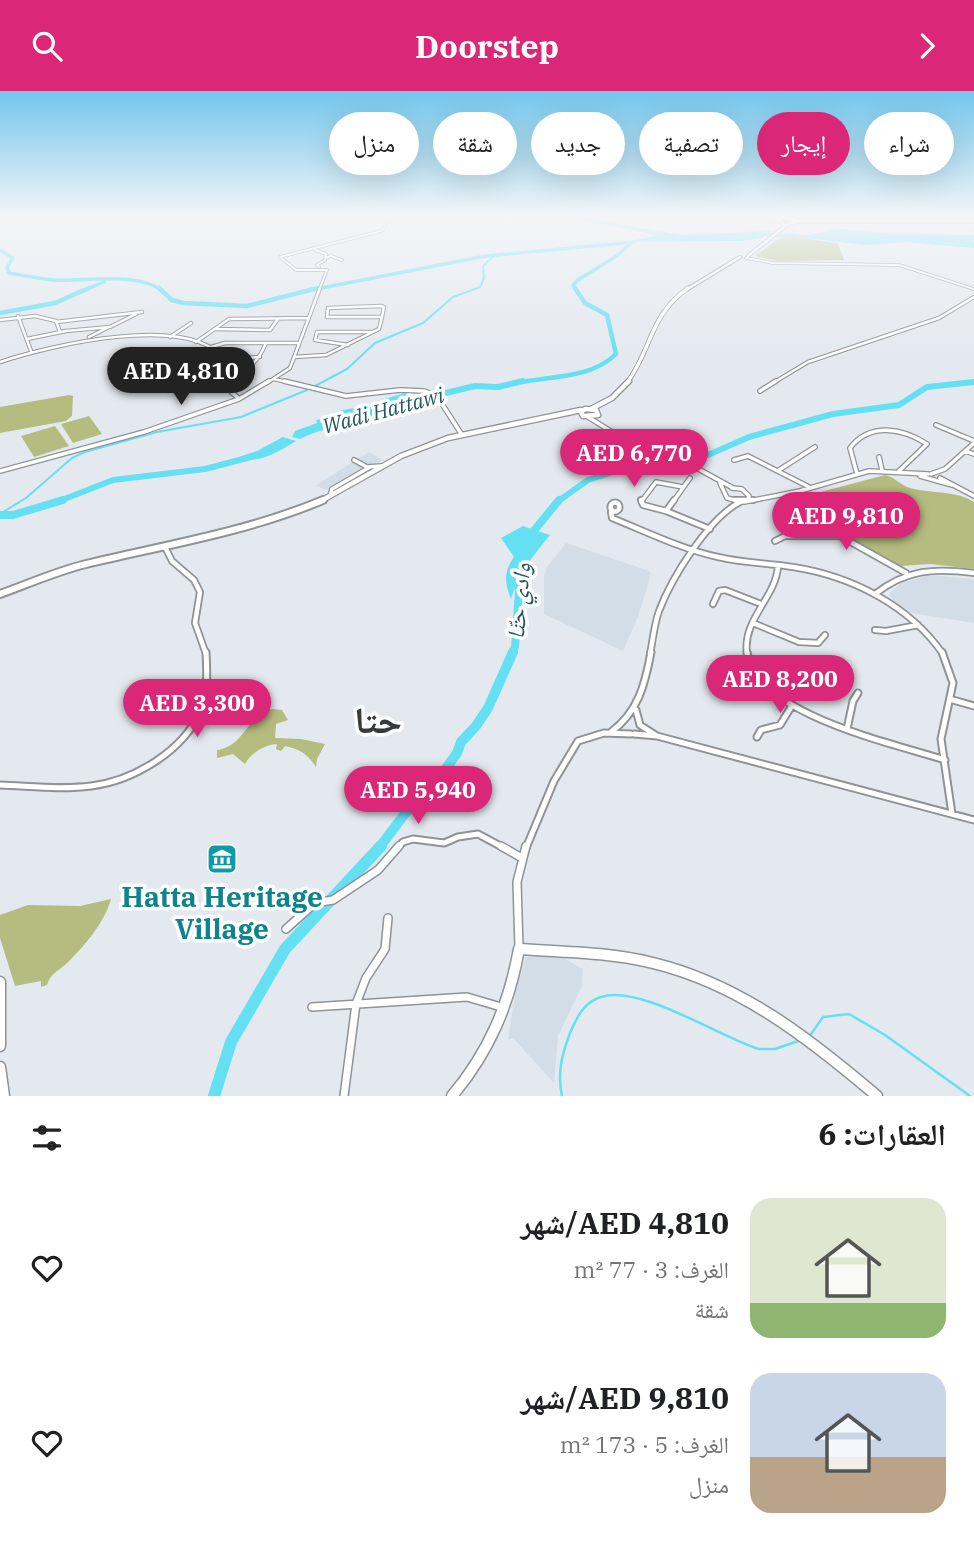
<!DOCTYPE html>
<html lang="ar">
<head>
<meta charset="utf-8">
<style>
	:root { --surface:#fff; --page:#f2f2f2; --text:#202124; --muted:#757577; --accent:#db2777 }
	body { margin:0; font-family:"IBM Plex Serif","Noto Naskh Arabic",serif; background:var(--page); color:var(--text); direction:rtl; height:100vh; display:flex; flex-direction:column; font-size:26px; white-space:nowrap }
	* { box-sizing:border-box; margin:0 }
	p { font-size:23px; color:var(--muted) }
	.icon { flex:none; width:38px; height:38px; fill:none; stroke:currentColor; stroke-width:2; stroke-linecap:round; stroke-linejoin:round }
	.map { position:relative; height:1005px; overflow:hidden; direction:ltr }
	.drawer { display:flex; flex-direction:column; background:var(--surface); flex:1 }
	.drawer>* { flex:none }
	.hud { position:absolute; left:21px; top:21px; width:933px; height:63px; direction:rtl; display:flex; gap:14px }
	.price { position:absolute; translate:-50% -60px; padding:0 16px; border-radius:24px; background:var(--accent); color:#fff; font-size:23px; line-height:46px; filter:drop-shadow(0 2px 4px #0008) }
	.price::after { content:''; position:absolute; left:50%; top:42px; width:21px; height:16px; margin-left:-10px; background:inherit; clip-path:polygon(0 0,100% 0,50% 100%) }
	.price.selected { background:#222; color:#fff }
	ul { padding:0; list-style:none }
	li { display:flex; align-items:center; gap:21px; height:175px; padding:0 28px }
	li span { display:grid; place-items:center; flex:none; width:196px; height:140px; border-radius:21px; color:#555 }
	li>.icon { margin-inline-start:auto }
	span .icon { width:84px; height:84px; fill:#fffc; stroke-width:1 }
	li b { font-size:30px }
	h2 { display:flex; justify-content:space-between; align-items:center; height:84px; padding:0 28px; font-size:30px }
	.chip { padding:0 24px; border-radius:32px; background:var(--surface); box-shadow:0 7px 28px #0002; font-size:24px; line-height:63px }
	.chip.selected { background:var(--accent); color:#fff }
	header { display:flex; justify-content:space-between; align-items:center; height:91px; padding:0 28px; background:var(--accent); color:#fff; font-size:32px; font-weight:700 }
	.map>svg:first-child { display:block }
	.built { fill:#d2dde8 }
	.green { fill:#b5bc7f }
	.water { fill:#65e0f3 }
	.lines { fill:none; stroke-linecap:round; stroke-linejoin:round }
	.stream-far1 { stroke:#65e0f3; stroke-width:2 }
	.stream { stroke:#65e0f3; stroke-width:2.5 }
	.river-far5 { stroke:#65e0f3; stroke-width:3.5 }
	.river-far4 { stroke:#65e0f3; stroke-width:4.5 }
	.river-far3 { stroke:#65e0f3; stroke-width:6 }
	.river-far2 { stroke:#65e0f3; stroke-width:8 }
	.river-far1 { stroke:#65e0f3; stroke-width:10 }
	.river { stroke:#65e0f3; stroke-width:12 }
	.street-far5-casing { stroke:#8e9398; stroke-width:3.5 }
	.street-far4-casing { stroke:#8e9398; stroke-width:4.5 }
	.street-far3-casing { stroke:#8e9398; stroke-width:6 }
	.street-far2-casing { stroke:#8e9398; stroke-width:8 }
	.street-far1-casing { stroke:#8e9398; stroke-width:9 }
	.street-casing { stroke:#8e9398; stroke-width:10 }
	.secondary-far4-casing { stroke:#8e9398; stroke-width:4.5 }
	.secondary-far3-casing { stroke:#8e9398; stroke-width:5 }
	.secondary-far2-casing { stroke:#8e9398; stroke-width:7 }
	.secondary-far1-casing { stroke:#8e9398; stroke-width:10 }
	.secondary-casing { stroke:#8e9398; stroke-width:13 }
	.highway-casing { stroke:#8e9398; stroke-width:5 }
	.street-far5 { stroke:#fff; stroke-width:2 }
	.street-far4 { stroke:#fff; stroke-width:2.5 }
	.street-far3 { stroke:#fff; stroke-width:3.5 }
	.street-far2 { stroke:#fff; stroke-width:4.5 }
	.street-far1 { stroke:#fff; stroke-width:5 }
	.street { stroke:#fff; stroke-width:7 }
	.secondary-far4 { stroke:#fff; stroke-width:2.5 }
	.secondary-far3 { stroke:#fff; stroke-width:3.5 }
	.secondary-far2 { stroke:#fff; stroke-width:4.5 }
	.secondary-far1 { stroke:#fff; stroke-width:6 }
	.secondary { stroke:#fff; stroke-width:10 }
	.highway { stroke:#fff; stroke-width:3.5 }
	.labels { text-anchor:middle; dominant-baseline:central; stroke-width:7; stroke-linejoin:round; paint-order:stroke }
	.far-water-label { font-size:21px; font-style:italic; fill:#245861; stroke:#fff }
	.water-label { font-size:24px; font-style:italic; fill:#245861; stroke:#fff }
	.near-culture-label { font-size:28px; font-weight:bold; fill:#0d838f; stroke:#fff }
	.town-label { font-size:37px; font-weight:bold; fill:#383a3c; stroke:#fff }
</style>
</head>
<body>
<header><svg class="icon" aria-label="forward" viewBox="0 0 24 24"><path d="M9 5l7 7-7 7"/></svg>Doorstep<svg class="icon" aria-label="search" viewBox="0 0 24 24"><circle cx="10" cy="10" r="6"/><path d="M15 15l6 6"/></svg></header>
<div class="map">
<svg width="974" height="1005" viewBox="0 0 974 1005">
	<rect width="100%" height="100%" fill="#e4e9ef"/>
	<path class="built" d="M369,361L383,369L332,400L315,395Z
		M566,452L649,480L651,483L638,526L623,560L544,523V485L547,476Z
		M928,484L974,488V532L912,522L893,509L889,503L900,493Z
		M540,865L565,868L583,878L582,895L558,945L554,992L513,947L508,949L515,903L526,866Z"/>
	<path class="green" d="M792,146L838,152L844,169L778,170L755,165L780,147Z
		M69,304L73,305L72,325L66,330L0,342V316Z
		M89,325L102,343L73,352L61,333Z
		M55,335L69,355L34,366L21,345Z
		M885,384C895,386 900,394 910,397C932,403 955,399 974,411V478L930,473L900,475L834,437L813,403Z
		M273,618L282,619L288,629L276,633L275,647L301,648L325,653L317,668L316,676C309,665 301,658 285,655L281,660L276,658L277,653C264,654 251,662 245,673L233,663L217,667V659C245,655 245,625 273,618Z
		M111,808C105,831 83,857 66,873C58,880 50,883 47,894L41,896V890L15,895L0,847V824L28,814L80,815Z"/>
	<path class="water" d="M833,137L891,143L974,144V157L905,151L867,154L787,145L820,143Z
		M648,138L681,144L771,140L762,147L740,150L625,151L656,145L655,142L646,141Z
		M405,302L423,314C403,316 389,328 370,330C348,334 321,337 300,348L292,346L295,340L317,332L316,329L341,325L342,322L339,320L368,314L370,317L374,311Z
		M283,346L296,350C278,361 260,372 241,368L226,372L227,370L257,360Z
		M523,435L550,444C534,464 518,482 511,508C504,491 504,480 514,466L501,447Z"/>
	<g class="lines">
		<path class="stream-far1" d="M315,295L347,278L375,252L423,232L453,206L480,196L484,187L483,175L495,164
			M0,423L26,407L72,367L85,361L157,341L241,326L307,299"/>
		<path class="stream" d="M809,946L823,926L849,923L885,944L970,1005
			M562,1005C557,982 562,963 570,942C577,926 584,911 601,906C639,893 720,946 759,958H775L801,949"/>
		<path class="river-far5" d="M574,126L657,142
			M759,143L798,145
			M0,159L13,167L7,176L9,182C23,184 38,188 53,189C83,191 135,180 161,199
			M85,199L104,191
			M311,199L486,165L634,151
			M576,199L573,194L578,189L618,164L631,152"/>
		<path class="river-far4" d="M159,197L172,209L183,212L247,215L318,197
			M0,222L55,212L89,197
			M516,292C549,285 591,288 616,263L607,224L585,212L575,197
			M964,292L974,291"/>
		<path class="river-far3" d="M408,311L475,295L498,296L523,290
			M57,411L113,389L205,378L251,366
			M557,411L588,389L657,367L708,364L749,346L833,323L899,314L927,296L974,291"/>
		<path class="river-far2" d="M0,424H13L63,409
			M528,447L559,409
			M512,563L515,556L519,501L516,478"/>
		<path class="river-far1" d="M379,757L413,712L439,687L457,662L461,651L476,635L488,617L513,561"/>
		<path class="river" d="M214,1005L231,951L285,858L381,755"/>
		<g class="street-far5-casing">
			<path id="street-far5" d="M315,159L326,163L325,169L317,174L319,176
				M325,167L331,165L342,169
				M746,167L773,172L899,174L974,198
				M319,199L327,179H296L280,166L381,140L385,136L382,126"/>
		</g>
		<g class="street-far4-casing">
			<path id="street-far4" d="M381,215L384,216L382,226H327L328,217Z
				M18,225L31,260
				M0,229L35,225L56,230L60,241
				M56,231L142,221
				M216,238L270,239L278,228
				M89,246L109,236
				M170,246L191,232
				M27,248L66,240L110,236L136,223
				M196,251L229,228L308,227
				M348,254L315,249L317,241H373
				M211,256L225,252H299
				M294,266L326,264L379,238L382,226
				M226,268L260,266
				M0,271C48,255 194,219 227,272L225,292
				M228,283C249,280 258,271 266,252
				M274,288L291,292
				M267,292L290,277L320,197
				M773,292L808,271L939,227L974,206"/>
		</g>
		<g class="street-far3-casing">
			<path id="street-far3" d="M226,290L225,295L238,307
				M284,290L346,305L400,299L424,300L437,305L462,344
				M760,300L776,290
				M588,326L617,344L664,359L733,397
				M936,334L974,350
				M965,360L974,363
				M879,366L882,379
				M354,369L367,376L381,375
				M734,369L748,365L811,397
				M779,379L815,356
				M0,380L144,341L239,308L269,290
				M857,383L850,357C870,331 902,337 927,353L899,380
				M931,383L945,378L974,352
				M920,385L952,394
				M940,387L974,405
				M720,392L727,407L742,411
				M732,397L742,398L749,405L748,409
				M330,405L332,398L370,376
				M641,411L656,391L683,396
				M673,411L690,387
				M744,411L800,400L869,380L928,383"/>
		</g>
		<g class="street-far2-casing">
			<path id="street-far2" d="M641,409L643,414L666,420
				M674,409L666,420L710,438
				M735,409H753
				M610.5 416a4.5 4.5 0 1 1 9 0a4.5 4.5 0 1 1-9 0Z
				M611,421L612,427C647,441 681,458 718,466C743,472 768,472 793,476C851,485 909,514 943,563
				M775,450L785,445H840L906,482
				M165,456L172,470L194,489L200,501L195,532L206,563
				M875,503C907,478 935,477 974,482
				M713,513L719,500L725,499L761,513
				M753,532L799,551L818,552L825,544
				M875,539L886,540L918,534
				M650,563C653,549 654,534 659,520C672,486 708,428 740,411
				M747,563C742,528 776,507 778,475"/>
		</g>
		<g class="street-far1-casing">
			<path id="street-far1" d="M747,561C756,624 893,652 945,669
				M942,561L953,592L941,648L952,723
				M953,609L974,615
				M847,638L853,610L858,602
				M611,641C638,621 645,594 651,561
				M634,643L657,645L640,634L636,619
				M657,645L974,729
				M757,646L761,639L780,634L791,616
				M0,694C30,695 61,699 91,695C133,690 184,660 201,619C208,602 207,579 206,561
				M397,757L403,751L413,748L444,752L458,746L478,743L504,757
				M526,757L554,690L578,650L604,642L631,643"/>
		</g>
		<g class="street-casing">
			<path id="street" d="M501,755L522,767
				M286,838L315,812L333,809L378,779L399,755
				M519,857L517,791L526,755
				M312,916L467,906L501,916
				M344,1005L356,913L366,887L385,858L388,827"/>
		</g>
		<g class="secondary-far4-casing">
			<path id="secondary-far4" d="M748,165L788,133L800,130
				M686,199L740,166"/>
		</g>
		<g class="secondary-far3-casing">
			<path id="secondary-far3" d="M627,292C653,256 649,225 688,197"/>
		</g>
		<g class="secondary-far2-casing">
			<path id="secondary-far2" d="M585,318L596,319L598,324L583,325L581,321Z
				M591,318L612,307L629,290
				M319,411L401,365L448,347L581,319"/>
		</g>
		<g class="secondary-far1-casing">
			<path id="secondary-far1" d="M0,503C28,493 57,480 86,473C165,454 247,441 323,409"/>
		</g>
		<g class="secondary-casing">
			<path id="secondary" d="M0,891V955
				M0,976L4,1005
				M452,1005C489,961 509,914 519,858C563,861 609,861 653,872C740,893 810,948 877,1005"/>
		</g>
		<g class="highway-casing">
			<path id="highway" d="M768,126L780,129L784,134
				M779,126L800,130H974"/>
		</g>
		<use href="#street-far5" class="street-far5"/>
		<use href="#street-far4" class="street-far4"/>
		<use href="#street-far3" class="street-far3"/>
		<use href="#street-far2" class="street-far2"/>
		<use href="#street-far1" class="street-far1"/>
		<use href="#street" class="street"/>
		<use href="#secondary-far4" class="secondary-far4"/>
		<use href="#secondary-far3" class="secondary-far3"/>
		<use href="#secondary-far2" class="secondary-far2"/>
		<use href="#secondary-far1" class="secondary-far1"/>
		<use href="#secondary" class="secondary"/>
		<use href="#highway" class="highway"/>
	</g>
	<linearGradient id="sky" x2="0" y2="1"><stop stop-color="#73c6ec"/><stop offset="0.47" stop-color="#f3f5f8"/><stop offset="1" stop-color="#f3f5f8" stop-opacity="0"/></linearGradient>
	<rect width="974" height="266" fill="url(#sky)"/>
	<defs>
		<g id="museum-square" transform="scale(1.575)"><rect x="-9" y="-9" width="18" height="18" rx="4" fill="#0f9aa8" stroke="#fff"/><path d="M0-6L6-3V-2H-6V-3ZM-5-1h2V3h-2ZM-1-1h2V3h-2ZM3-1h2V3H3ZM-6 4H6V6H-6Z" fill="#fff"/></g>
	</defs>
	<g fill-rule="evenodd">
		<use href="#museum-square" x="222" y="768"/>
	</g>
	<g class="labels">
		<g class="far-water-label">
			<text transform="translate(383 319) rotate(-15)">Wadi Hattawi</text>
		</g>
		<g class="water-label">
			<text transform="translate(518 510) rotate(-85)">وادي حتّا</text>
		</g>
		<g class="near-culture-label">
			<text x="222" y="805">Hatta Heritage<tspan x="222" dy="32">Village</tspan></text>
		</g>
		<g class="town-label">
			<text x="378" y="628">حتا</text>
		</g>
	</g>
</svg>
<b class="price selected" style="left:181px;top:316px">AED 4,810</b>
<b class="price" style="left:634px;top:398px">AED 6,770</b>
<b class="price" style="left:846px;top:461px">AED 9,810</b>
<b class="price" style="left:780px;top:624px">AED 8,200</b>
<b class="price" style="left:197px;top:648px">AED 3,300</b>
<b class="price" style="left:418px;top:735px">AED 5,940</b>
<div class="hud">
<a class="chip">شراء</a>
<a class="chip selected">إيجار</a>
<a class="chip">تصفية</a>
<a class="chip">جديد</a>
<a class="chip">شقة</a>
<a class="chip">منزل</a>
</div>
</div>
<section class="drawer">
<h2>العقارات: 6<svg class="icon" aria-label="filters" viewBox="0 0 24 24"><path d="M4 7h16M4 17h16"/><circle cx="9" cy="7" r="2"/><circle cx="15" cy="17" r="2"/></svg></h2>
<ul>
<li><span style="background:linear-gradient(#dfe7d0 75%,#8fb573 0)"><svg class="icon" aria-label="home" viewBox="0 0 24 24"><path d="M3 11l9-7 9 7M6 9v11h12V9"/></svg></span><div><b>AED 4,810/شهر</b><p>الغرف: 3 · 77 m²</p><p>شقة</p></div><svg class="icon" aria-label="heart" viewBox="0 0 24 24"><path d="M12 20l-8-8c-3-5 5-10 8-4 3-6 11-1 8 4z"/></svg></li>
<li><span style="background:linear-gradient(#c9d6e8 60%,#b9a48a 0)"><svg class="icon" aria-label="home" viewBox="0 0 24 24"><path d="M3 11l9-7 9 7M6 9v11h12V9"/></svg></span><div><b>AED 9,810/شهر</b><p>الغرف: 5 · 173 m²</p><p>منزل</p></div><svg class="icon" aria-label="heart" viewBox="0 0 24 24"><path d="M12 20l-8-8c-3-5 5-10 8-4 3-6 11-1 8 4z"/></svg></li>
</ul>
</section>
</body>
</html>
